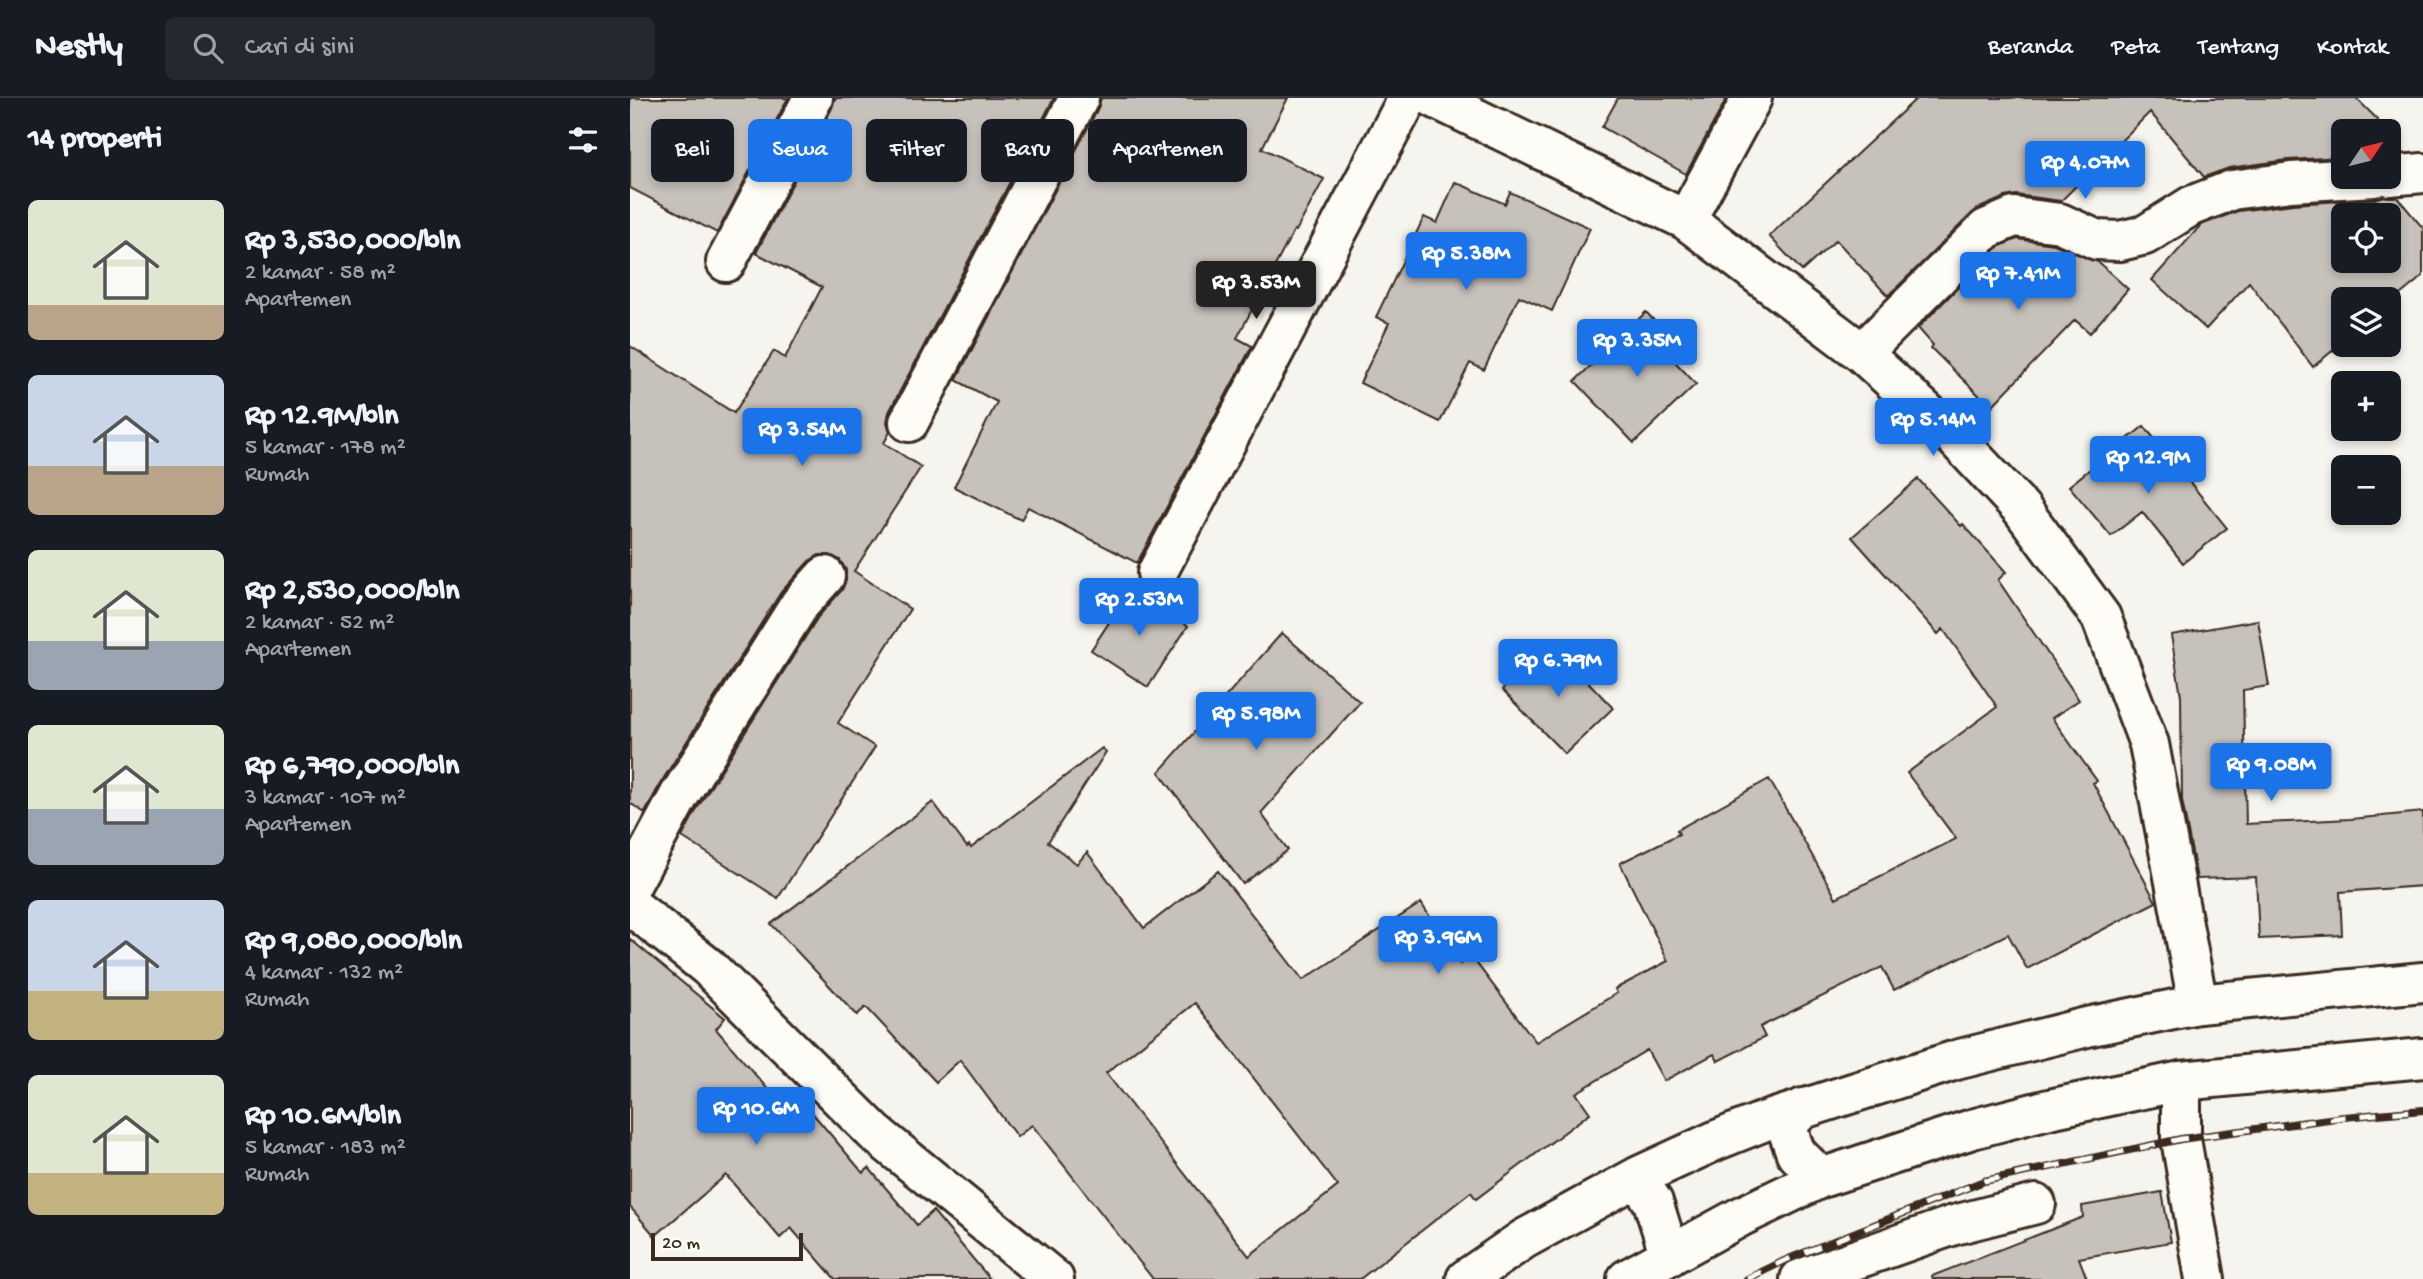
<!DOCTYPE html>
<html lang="id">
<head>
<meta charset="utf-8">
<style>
	:root { --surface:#171b24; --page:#242831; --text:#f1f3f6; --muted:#9ea1a6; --line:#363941; --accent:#1a73e8 }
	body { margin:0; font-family:"Gochi Hand",sans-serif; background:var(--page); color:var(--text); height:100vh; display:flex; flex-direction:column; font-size:26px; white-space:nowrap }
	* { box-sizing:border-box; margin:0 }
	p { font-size:23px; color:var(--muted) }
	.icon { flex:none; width:38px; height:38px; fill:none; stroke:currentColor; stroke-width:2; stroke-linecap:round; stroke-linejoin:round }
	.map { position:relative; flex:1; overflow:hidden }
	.drawer { display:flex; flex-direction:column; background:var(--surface); width:630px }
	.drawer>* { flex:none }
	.hud { position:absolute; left:21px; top:21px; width:665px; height:63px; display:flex; gap:14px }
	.needle { width:46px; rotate:55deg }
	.buttons { position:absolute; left:1701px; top:21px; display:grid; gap:14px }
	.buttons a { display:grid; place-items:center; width:70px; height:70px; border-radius:10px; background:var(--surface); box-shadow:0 4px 10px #0003; font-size:35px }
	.scale { position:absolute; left:21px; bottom:18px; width:152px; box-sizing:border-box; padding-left:7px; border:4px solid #3b2a1e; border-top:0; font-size:19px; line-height:24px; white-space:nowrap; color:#3b2a1e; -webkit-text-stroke:5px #fdfcf7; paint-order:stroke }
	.price { position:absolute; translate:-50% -60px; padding:0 16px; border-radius:7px; background:var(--accent); color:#fff; font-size:23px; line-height:46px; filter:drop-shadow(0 2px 4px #0008) }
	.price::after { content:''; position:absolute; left:50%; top:42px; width:21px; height:16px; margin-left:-10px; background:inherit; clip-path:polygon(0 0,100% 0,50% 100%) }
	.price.selected { background:#222; color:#fff }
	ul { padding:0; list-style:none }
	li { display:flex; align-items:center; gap:21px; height:175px; padding:0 28px }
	li span { display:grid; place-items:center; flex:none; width:196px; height:140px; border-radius:10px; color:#555 }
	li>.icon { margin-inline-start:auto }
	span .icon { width:84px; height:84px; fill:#fffc; stroke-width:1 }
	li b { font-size:30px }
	h2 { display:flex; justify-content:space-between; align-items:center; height:84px; padding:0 28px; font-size:30px }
	.chip { padding:0 24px; border-radius:10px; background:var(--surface); box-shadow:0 4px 10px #0003; font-size:24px; line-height:63px }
	.chip.selected { background:var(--accent); color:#fff }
	header { display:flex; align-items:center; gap:42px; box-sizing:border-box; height:98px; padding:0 35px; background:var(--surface); border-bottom:2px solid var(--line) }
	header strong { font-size:33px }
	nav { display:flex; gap:38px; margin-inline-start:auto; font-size:24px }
	.search { width:490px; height:63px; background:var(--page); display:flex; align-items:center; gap:18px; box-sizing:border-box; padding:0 24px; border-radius:10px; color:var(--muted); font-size:26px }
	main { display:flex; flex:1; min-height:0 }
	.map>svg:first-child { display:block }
	.building { fill:#c7c1bb; stroke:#3b2a1e; stroke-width:2; fill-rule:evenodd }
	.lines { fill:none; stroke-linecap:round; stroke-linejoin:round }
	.street-casing { stroke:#3b2a1e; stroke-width:44 }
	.secondary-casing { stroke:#3b2a1e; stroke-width:44 }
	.highway-casing { stroke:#3b2a1e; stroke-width:44 }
	.street { stroke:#fdfcf7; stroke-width:38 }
	.secondary { stroke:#fdfcf7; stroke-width:38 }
	.highway { stroke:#fdfcf7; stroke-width:38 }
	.rail-casing { stroke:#3b2a1e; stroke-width:8 }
	.rail { stroke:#fdfcf7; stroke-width:5; stroke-dasharray:16; stroke-linecap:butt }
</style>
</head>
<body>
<header>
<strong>Nestly</strong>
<div class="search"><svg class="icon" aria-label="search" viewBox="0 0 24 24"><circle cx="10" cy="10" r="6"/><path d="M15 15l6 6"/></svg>Cari di sini</div>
<nav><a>Beranda</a><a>Peta</a><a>Tentang</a><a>Kontak</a></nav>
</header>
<main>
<section class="drawer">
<h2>14 properti<svg class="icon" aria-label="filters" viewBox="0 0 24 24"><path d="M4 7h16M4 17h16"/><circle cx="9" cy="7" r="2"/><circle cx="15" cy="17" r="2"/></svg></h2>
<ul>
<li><span style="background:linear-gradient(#dfe7d0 75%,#b9a48a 0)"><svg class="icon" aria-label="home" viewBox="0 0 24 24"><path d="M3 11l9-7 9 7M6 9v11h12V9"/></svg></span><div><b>Rp 3,530,000/bln</b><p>2 kamar · 58 m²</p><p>Apartemen</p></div></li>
<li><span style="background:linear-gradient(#c9d6e8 65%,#b9a48a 0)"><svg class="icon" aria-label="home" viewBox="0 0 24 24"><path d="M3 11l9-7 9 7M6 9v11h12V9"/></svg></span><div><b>Rp 12.9M/bln</b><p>5 kamar · 178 m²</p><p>Rumah</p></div></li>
<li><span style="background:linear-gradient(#dfe7d0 65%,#9aa5b1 0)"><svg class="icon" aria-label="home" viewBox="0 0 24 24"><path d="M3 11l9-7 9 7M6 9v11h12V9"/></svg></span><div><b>Rp 2,530,000/bln</b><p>2 kamar · 52 m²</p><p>Apartemen</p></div></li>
<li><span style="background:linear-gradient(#dfe7d0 60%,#9aa5b1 0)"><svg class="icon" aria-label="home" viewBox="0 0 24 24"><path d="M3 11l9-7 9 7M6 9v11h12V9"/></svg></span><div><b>Rp 6,790,000/bln</b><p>3 kamar · 107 m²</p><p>Apartemen</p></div></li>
<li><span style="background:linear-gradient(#c9d6e8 65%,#c2b280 0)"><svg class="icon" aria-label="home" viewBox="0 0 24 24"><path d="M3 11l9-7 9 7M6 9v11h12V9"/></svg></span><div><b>Rp 9,080,000/bln</b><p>4 kamar · 132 m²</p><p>Rumah</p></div></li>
<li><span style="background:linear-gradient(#dfe7d0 70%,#c2b280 0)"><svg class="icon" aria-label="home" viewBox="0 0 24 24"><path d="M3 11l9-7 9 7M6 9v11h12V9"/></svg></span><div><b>Rp 10.6M/bln</b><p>5 kamar · 183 m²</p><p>Rumah</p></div></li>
</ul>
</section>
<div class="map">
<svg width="1793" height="1181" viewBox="0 0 1793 1181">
	<rect width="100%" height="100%" fill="#f5f4ee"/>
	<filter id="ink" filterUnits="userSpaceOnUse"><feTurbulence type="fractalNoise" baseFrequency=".0143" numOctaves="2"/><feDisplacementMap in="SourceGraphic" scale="14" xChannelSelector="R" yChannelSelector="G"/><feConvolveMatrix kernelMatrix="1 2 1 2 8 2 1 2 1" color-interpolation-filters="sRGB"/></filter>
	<g filter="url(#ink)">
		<path class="building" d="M0,0H158L87,135L0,90Z
			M205,0H424L259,314L257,324L260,334L254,345L291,369L224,473L280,511L208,625L245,649L148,800L52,739L68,709L188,519L212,492L216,482V472L210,462L200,457H189L179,463L151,494L30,686L15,715L0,705V248L104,315L144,253L155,260L192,189L126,155L202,10Z
			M471,0H658L632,50L694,81L666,133L664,132L607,240L622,248L507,465L398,409L391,422L324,389L367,304L326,282L468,10Z
			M988,0H1097L1056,76L972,29Z
			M1287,0H1726L1748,22L1737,33H1713V59L1658,62L1599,70L1574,79L1520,14L1431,103L1386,97L1375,99L1347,111L1258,198L1206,142L1172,173L1139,138Z
			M825,84L875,106L880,94L960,130L922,213L889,198L854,272L840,265L810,324L730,285L759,225L746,219L794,119L807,125Z
			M1753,98L1767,99L1793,130V178L1759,206V201H1713V244L1683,269L1619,184L1576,231L1522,182L1571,127L1608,113L1663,106L1745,101ZM1713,117H1759V163H1713Z
			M1387,141L1424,146L1468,164L1498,191L1460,235L1445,222L1361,309L1301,250L1303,247L1288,230L1368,149Z
			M1016,214L1043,243L1034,252L1066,286L1004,345L945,283Z
			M1514,328L1597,430L1553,465L1512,414L1481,438L1439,388Z
			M1288,381L1331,428L1333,426L1376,474L1368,482L1449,602L1422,620L1467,683L1463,685L1526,804L1397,871L1378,836L1264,892L1252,869L1130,929L1135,939L1088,963L1084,956L1034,983L1017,952L946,995L960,1015L846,1101L841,1094L730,1181H523L402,1027L387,1039L330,962L306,984L236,909L227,917L141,826L303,704L337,749L339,747L341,750L472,650L476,654L418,744L447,766L457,754L514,830L588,773L673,882L791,805L830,866L841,858L906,944L987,895L985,891L1038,863L990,765L1049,736L1047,732L1139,681L1206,800L1326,741L1277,675L1367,609L1313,531L1308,536L1222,439ZM565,905L708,1088L619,1158L476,975Z
			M501,491L558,528L518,589L461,552Z
			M1628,522L1639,588L1613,592L1616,726L1721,721L1793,714V788L1710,794L1712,837L1629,841L1626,779L1567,781L1552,702L1551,598L1541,537Z
			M652,535L730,604L631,715L658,752L613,786L529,674Z
			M921,545L983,610L935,656L872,592Z
			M0,841L95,920L86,931L165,1023L179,1011L233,1075L239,1070L287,1127L303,1113L360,1181H205L161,1130L150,1140L96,1077L25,1138L0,1109Z
			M1532,1094L1541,1144L1449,1160L1457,1181H1303L1302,1178L1453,1119L1452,1108Z"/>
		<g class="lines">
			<g class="street-casing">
				<path id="street" d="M804,0L1056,122L1232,255L1324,339L1391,410L1471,519L1519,646L1568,906
					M1759,78L1793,75
					M1056,122L1122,0
					M96,164L183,0
					M1232,255L1356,131L1384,119L1430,125L1467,142L1490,143L1515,137L1561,108L1602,92L1661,84L1744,79
					M279,324L449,0
					M527,475L778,0
					M0,789L49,698L170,506L195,478
					M1551,983V1041L1575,1181
					M1170,1181L1324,1127L1406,1106"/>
			</g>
			<g class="secondary-casing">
				<path id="secondary" d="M0,807L78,869L245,1035L424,1181"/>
			</g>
			<g class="highway-casing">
				<path id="highway" d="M1173,1010L1156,1028L1166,1055L1191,1080
					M1009,1078L1010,1084L1023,1104L1040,1158
					M836,1181L894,1141L1009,1078L1087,1042L1132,1024L1326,962L1457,929L1568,906L1793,884
					M997,1181L1110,1119L1191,1080L1342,1031L1419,1011L1551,983L1793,960"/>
			</g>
			<use href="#street" class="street"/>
			<use href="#secondary" class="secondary"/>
			<use href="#highway" class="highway"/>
			<g class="rail-casing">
				<path id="rail" d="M1117,1181L1156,1162L1354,1083L1551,1041L1714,1019L1793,1012"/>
			</g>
			<use href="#rail" class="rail"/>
		</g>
	</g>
</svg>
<div class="buttons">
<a><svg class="needle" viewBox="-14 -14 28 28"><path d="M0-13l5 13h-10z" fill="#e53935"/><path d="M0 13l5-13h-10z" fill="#9ea1a6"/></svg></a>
<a><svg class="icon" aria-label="locate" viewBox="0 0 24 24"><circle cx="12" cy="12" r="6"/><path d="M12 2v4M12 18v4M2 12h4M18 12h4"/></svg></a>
<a><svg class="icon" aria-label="layers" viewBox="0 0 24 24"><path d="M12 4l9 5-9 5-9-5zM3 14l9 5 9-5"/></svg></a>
<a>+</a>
<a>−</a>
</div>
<div class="scale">20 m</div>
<b class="price" style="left:1455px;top:103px">Rp 4.07M</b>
<b class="price" style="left:836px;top:194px">Rp 5.38M</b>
<b class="price" style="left:1388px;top:214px">Rp 7.41M</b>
<b class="price selected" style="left:626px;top:223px">Rp 3.53M</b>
<b class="price" style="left:1007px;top:281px">Rp 3.35M</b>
<b class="price" style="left:1303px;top:360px">Rp 5.14M</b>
<b class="price" style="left:172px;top:370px">Rp 3.54M</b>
<b class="price" style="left:1518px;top:398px">Rp 12.9M</b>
<b class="price" style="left:509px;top:540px">Rp 2.53M</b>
<b class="price" style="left:928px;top:601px">Rp 6.79M</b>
<b class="price" style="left:626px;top:654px">Rp 5.98M</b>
<b class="price" style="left:1641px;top:705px">Rp 9.08M</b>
<b class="price" style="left:808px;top:878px">Rp 3.96M</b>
<b class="price" style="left:126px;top:1049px">Rp 10.6M</b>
<div class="hud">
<a class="chip">Beli</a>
<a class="chip selected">Sewa</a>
<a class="chip">Filter</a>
<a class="chip">Baru</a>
<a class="chip">Apartemen</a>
</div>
</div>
</main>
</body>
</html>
